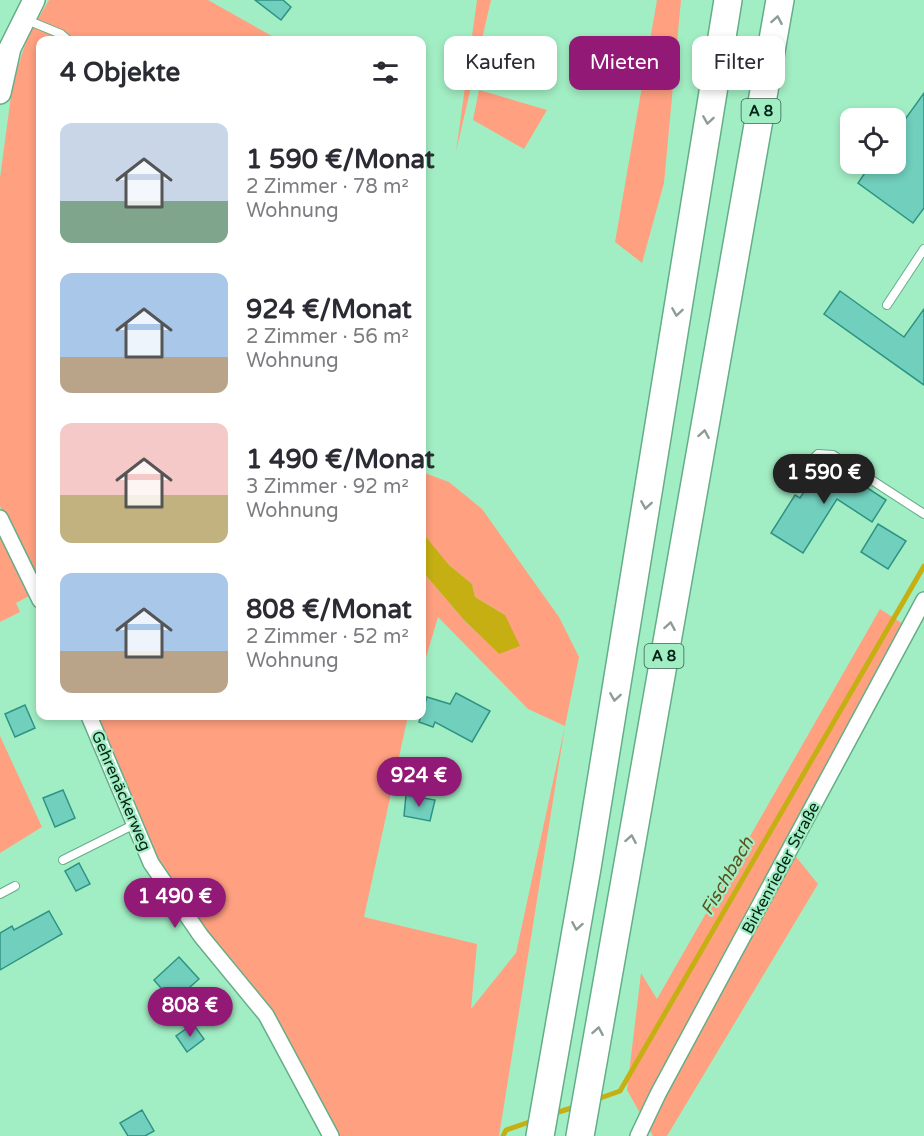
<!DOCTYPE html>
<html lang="de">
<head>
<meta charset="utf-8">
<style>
	:root { --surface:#fff; --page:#f2f2f3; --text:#2b2b33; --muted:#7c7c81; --accent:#921976 }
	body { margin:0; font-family:"Varela Round",sans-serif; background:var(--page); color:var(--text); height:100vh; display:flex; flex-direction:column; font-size:22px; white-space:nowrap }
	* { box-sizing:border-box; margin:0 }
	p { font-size:20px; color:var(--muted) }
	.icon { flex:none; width:33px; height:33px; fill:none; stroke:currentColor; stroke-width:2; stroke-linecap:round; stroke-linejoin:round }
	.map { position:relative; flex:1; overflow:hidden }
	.drawer { position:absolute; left:36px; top:36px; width:390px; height:684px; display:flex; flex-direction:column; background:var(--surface); border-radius:12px; box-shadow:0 3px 9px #0003 }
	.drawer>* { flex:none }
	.top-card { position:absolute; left:444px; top:36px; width:390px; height:54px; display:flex; gap:12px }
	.buttons { position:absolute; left:840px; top:108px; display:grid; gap:12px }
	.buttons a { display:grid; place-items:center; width:66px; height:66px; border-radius:12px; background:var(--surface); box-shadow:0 3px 9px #0003; font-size:30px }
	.price { position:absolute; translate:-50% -51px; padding:0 14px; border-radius:21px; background:var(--accent); color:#fff; font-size:20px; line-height:39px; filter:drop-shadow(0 2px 3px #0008) }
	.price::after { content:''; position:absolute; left:50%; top:36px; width:18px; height:14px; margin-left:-9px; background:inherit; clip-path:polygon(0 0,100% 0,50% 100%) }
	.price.selected { background:#222; color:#fff }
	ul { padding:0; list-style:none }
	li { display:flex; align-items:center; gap:18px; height:150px; padding:0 24px }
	li span { display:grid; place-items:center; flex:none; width:168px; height:120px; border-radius:12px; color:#555 }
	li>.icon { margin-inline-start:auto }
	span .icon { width:72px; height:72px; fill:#fffc; stroke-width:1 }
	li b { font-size:26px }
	h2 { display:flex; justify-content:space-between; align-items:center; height:72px; padding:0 24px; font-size:26px }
	.pill { padding:0 21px; border-radius:12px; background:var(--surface); box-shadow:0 3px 9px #0003; font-size:21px; line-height:54px }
	.pill.selected { background:var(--accent); color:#fff }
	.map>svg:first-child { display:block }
	.green { fill:#ffa080 }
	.water { fill:#c6af12 }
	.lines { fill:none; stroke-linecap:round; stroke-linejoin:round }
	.stream { stroke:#c6af12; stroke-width:5 }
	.building { fill:#71cfbd; stroke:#2f9383; stroke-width:1.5 }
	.lane-casing { stroke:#64ae87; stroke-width:10 }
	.street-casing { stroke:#64ae87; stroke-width:18 }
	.secondary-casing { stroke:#64ae87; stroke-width:24 }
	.highway-casing { stroke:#64ae87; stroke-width:30 }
	.lane { stroke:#fff; stroke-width:8 }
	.street { stroke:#fff; stroke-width:15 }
	.secondary { stroke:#fff; stroke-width:21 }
	.highway { stroke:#fff; stroke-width:27 }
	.oneway { stroke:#8e9c96 }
	.labels { text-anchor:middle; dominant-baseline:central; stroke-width:4.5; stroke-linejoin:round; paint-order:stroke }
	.shield { fill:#a2eec4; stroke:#33614a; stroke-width:1.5 }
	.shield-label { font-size:15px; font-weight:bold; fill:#042415 }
	.street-label { font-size:16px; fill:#042415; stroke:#a2eec4 }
	.water-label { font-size:18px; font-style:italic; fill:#5b521d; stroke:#a2eec4 }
</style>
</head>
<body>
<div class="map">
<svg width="924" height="1136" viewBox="0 0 924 1136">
	<rect width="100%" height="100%" fill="#a2eec4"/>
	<path class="green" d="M49,0H208L279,40H40V593L0,506V178L13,81L28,36Z
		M477,0H491L456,152Z
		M657,0H681L664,183L642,263L615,242Z
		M479,90L547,110L524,149L473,120Z
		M422,472L449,482L482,509L559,617L579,657L565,726L499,1136H337L156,860L96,716H408L364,917L477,944L471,1009L516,953L565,726L528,709L438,617L422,671V571L464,620L499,654L505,615L475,597L472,584L449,565L426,538L422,554Z
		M0,529L33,594L16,603L20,612L0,622Z
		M880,609L903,624L784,842L818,884L667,1136H653L627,1090L641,973L657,999Z
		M0,736L42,827L0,853Z"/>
	<path class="water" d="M426,537L449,565L472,584L475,597L505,615L520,646L499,654L464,620L422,571V554Z"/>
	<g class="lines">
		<path class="stream" d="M595,1100L620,1091L924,566
			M552,1114L578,1106
			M503,1136L506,1130L535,1120"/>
	</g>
	<path class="building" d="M255,0H283L291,7L281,20Z
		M924,93V208L913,223L858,183L871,164H896V132Z
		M840,291L904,337L924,309V385L824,314Z
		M824,460L886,500L872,522L837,499L803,553L771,533L795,495L800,498Z
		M878,524L906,541L888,569L861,552Z
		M456,693L490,711L472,742L435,722L433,727L419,722L427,697L450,704Z
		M25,705L35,728L15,737L5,714Z
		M63,790L75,818L55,827L43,798Z
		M406,795L435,800L430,821L404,816Z
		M79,863L90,884L76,891L65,871Z
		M49,911L62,934L0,970V933L12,926L14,930Z
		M179,957L199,979L173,1002L154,980Z
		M193,1024L204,1039L187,1052L176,1036Z
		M142,1110L154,1131L145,1136H128L120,1123Z"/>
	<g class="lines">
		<g class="lane-casing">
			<path id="lane" d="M27,20L61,34L68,40
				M887,305L924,249
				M799,487L802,470L818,454L833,455L924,514
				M63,860L135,824
				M0,894L15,886"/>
		</g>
		<g class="street-casing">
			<path id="street" d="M0,518L40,600
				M89,716L151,863L201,936L266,1015L331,1136
				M638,1136L658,1094L924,600"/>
		</g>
		<g class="secondary-casing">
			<path id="secondary" d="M0,93L10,48L34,0"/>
		</g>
		<g class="highway-casing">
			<path id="highway" d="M540,1136L587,868L728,0
				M580,1136L780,0"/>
		</g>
		<use href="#lane" class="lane"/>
		<use href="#street" class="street"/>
		<use href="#secondary" class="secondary"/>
		<use href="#highway" class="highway"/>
	</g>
	<defs><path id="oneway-chevron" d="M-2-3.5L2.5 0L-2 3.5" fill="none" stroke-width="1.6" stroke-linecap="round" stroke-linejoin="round" transform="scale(1.5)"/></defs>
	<g class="oneway">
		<use href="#oneway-chevron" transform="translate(777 20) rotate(-80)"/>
		<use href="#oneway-chevron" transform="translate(708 120) rotate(99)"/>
		<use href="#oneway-chevron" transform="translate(677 312) rotate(99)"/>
		<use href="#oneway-chevron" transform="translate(704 434) rotate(-80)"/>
		<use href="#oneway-chevron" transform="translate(646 505) rotate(99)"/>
		<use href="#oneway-chevron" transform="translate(670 626) rotate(-80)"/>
		<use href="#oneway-chevron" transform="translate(615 697) rotate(99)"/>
		<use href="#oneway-chevron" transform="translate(631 839) rotate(-80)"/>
		<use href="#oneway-chevron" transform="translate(577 926) rotate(100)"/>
		<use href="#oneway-chevron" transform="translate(598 1031) rotate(-80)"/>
	</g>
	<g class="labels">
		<g class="shield">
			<rect x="741.5" y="99" width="39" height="24" rx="4.5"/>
			<rect x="644.5" y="644" width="39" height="24" rx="4.5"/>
		</g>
		<g class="shield-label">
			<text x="761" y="111">A 8</text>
			<text x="664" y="656">A 8</text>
		</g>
		<g class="street-label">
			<text transform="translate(121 791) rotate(67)">Gehrenäckerweg</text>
			<text transform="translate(781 868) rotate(-62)">Birkenrieder Straße</text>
		</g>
		<g class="water-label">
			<text transform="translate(727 876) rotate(-60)">Fischbach</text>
		</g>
	</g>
</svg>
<div class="buttons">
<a><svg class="icon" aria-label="locate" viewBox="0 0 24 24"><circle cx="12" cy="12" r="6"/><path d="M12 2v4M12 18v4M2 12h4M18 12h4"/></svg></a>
</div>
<b class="price selected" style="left:824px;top:505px">1 590 €</b>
<b class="price" style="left:419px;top:808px">924 €</b>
<b class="price" style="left:175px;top:929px">1 490 €</b>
<b class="price" style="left:190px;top:1038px">808 €</b>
<div class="top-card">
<a class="pill">Kaufen</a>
<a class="pill selected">Mieten</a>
<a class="pill">Filter</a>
</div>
<section class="drawer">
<h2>4 Objekte<svg class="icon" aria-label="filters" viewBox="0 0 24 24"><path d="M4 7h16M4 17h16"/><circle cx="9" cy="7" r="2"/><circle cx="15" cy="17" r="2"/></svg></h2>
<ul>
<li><span style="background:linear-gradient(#c9d6e8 65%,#7fa58c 0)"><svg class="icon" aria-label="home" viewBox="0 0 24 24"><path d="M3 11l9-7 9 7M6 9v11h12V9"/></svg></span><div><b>1 590 €/Monat</b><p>2 Zimmer · 78 m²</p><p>Wohnung</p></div></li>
<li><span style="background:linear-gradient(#a9c7e8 70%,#b9a48a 0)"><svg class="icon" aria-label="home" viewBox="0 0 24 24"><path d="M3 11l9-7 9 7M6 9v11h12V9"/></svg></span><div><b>924 €/Monat</b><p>2 Zimmer · 56 m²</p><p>Wohnung</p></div></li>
<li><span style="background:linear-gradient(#f6c9c9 60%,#c2b280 0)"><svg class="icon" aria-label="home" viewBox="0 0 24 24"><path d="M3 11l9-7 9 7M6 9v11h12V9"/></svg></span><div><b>1 490 €/Monat</b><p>3 Zimmer · 92 m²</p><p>Wohnung</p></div></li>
<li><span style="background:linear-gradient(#a9c7e8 65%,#b9a48a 0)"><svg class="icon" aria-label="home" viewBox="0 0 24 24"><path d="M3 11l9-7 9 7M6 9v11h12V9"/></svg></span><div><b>808 €/Monat</b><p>2 Zimmer · 52 m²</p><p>Wohnung</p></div></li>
</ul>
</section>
</div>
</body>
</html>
